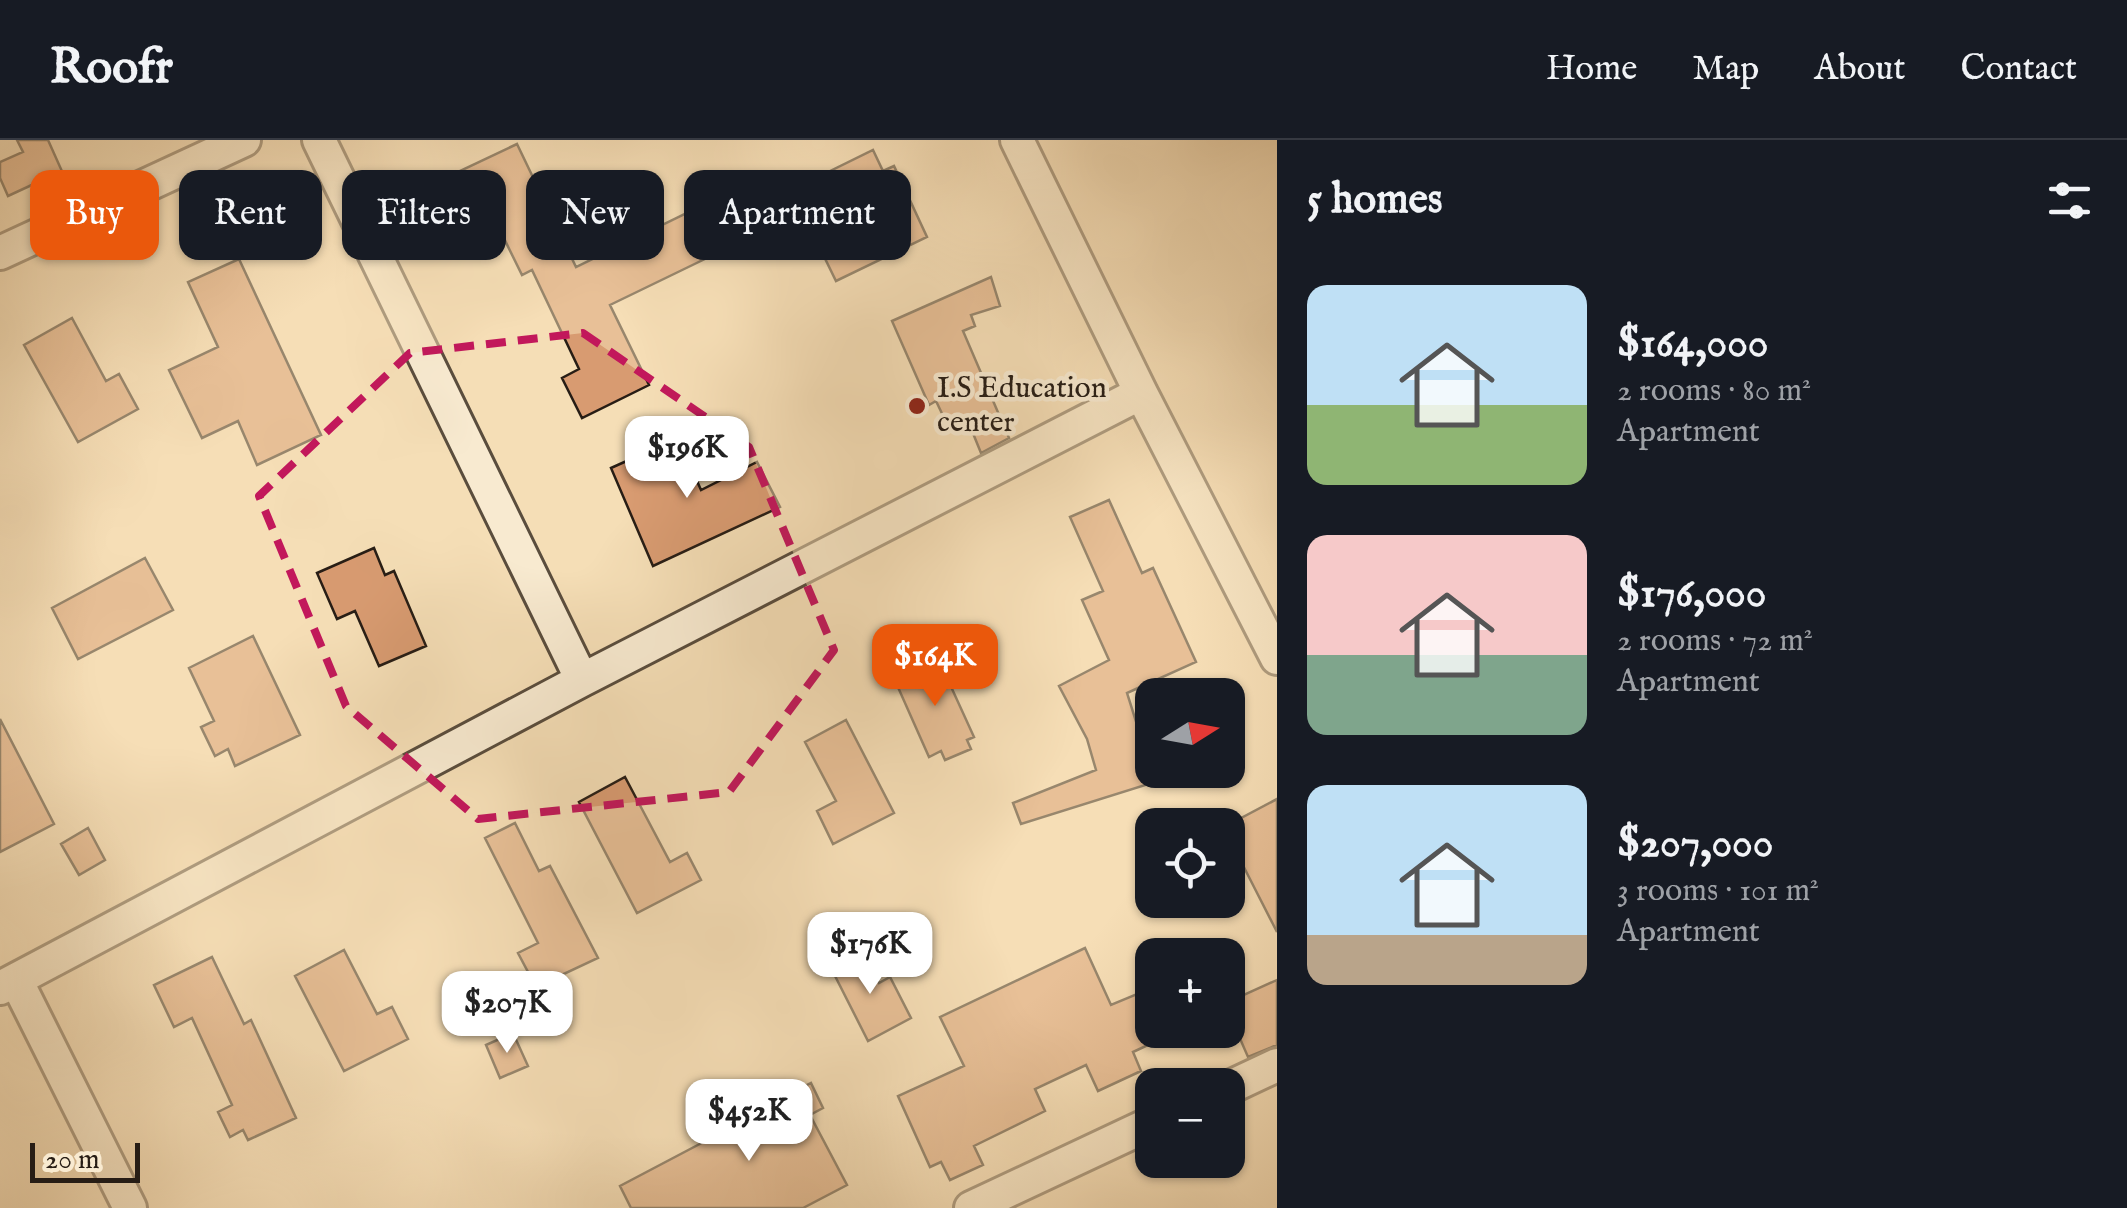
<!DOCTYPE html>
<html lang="en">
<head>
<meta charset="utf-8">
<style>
	:root { --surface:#171b24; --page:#242831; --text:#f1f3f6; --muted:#9ea1a6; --line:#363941; --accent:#ea580c }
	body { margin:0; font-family:"IM FELL English",serif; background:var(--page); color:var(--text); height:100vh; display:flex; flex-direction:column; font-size:38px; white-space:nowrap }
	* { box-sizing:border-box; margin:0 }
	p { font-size:32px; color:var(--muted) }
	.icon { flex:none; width:55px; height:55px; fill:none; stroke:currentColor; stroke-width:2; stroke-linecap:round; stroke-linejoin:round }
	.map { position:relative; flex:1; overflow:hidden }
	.details { display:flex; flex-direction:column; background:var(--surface); width:850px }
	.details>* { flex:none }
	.hud { position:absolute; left:30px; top:30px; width:950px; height:90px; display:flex; gap:20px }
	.needle { width:65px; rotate:79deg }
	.tools { position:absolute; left:1135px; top:538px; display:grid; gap:20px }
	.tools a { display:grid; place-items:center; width:110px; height:110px; border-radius:20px; background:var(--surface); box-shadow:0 2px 8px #0004; font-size:50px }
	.scale { position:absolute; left:30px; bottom:25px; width:110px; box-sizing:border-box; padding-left:10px; border:5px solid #271d15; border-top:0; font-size:28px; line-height:35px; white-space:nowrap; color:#271d15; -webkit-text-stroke:8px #f8ead0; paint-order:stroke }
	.price { position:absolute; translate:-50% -85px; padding:0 22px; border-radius:20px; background:#fff; color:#222; font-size:32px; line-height:65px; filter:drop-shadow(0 2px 5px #0008) }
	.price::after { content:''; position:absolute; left:50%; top:60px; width:30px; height:22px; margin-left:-15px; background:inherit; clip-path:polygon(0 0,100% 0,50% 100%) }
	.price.on { background:var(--accent); color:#fff }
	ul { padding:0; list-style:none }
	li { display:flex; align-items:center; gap:30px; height:250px; padding:0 30px }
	li span { display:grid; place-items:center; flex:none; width:280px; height:200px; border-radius:20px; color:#555 }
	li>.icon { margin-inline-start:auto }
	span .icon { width:120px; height:120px; fill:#fffc; stroke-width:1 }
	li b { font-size:42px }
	h2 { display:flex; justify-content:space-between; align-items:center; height:120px; padding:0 30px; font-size:42px }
	.tag { padding:0 35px; border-radius:20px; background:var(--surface); box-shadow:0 2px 8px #0004; font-size:35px; line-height:90px }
	.tag.on { background:var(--accent); color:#fff }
	header { display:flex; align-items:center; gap:60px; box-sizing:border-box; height:140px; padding:0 50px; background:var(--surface); border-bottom:2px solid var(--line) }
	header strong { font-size:48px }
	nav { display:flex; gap:55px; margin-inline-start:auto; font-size:35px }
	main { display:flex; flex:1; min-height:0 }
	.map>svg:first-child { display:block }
	.building { fill:#d89b71; stroke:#271d15; stroke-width:2.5 }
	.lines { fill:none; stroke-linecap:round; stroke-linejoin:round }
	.street-casing { stroke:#5a4d3d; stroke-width:38 }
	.street { stroke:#f8ead0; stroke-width:32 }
	.marked { fill:none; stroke:#c2185b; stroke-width:8; stroke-dasharray:20 12; stroke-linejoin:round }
	.poi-dot { fill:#8f2418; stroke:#f8ead0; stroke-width:4 }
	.labels { text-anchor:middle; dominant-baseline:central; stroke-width:9; stroke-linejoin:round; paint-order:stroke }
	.poi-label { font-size:30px; fill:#271d15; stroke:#f8ead0; text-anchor:start }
</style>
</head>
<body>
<header>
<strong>Roofr</strong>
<nav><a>Home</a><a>Map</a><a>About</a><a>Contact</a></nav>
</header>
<main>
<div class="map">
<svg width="1277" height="1068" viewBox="0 0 1277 1068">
	<rect width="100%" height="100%" fill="#f5deb6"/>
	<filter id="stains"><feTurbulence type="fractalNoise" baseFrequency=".002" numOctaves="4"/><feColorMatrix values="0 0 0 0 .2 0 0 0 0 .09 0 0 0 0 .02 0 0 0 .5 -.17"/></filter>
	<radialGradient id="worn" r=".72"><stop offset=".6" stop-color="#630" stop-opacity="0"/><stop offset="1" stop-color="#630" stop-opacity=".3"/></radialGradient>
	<path class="building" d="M17,0H48L65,38L39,49L36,43L8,56L0,38V22L23,12Z
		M517,4L576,127L689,72L711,116L610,165L649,245L582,278L562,238L579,229L532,130L522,135L487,64L463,76L445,38Z
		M873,10L883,31L894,26L927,97L836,141L813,94L838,82L816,38Z
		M239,119L321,295L257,325L238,281L202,298L169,230L218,207L188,142Z
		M991,137L1000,166L971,175L975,186L963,191L1009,298L981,313L966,276L947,284L936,261L929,265L892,181Z
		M72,178L106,241L119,234L138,269L78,302L24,205Z
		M678,298L701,350L757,322L780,367L653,426L611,328Z
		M1109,360L1142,433L1153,428L1196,522L1127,553L1155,642L1021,684L1013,663L1096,630L1087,599L1059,546L1109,520L1082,460L1103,451L1070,377Z
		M374,408L385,435L394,431L426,506L379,526L355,471L337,479L317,433Z
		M145,418L173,470L78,519L52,468Z
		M253,496L300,595L235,626L228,609L215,616L201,587L214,581L189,528Z
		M937,516L974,597L967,600L971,609L945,620L941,611L929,617L893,536Z
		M0,579L54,684L0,712Z
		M846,580L894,673L833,704L817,671L836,661L805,602Z
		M625,637L670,722L687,713L701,740L637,773L579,662Z
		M1277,659V792L1228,696V685Z
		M515,683L539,731L550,726L598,818L536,847L518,813L538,803L485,698Z
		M88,688L105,720L79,735L61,704Z
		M1085,808L1111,865L1137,854L1159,900L1133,912L1141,931L1098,951L1086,925L1035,949L1045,971L974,1006L983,1025L950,1040L941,1022L930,1027L898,956L964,926L940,877Z
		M344,810L377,874L392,867L408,899L344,931L295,836Z
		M863,811L879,843L890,837L911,878L868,901L831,828Z
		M212,817L244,884L251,880L296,978L248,1000L243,990L230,997L218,972L232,965L192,878L174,887L154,845Z
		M1277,840V905L1248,917L1228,871V862Z
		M513,893L528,926L500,938L486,905Z
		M811,943L823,968L810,975L847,1045L803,1068H631L620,1046L749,978L746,972L795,947L797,950Z"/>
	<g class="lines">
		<g class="street-casing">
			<path id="street" d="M319,0L582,540
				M1017,0L1141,253L1277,518
				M0,113L244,0
				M16,840L130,1068
				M0,848L582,540L1141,253
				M1228,948L1277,925
				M971,1068L1152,983"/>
		</g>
		<use href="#street" class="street"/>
	</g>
	<path d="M0 0H1277V1068H0ZM583,193L749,307L834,510L729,652L478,679L346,566L259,356L410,213Z" fill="#f5deb6" fill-opacity=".55" fill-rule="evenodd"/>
	<path class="marked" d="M583,193L749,307L834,510L729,652L478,679L346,566L259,356L410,213Z"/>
	<circle class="poi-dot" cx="917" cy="266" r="10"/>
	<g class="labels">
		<g class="poi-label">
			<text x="937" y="249">I.S Education<tspan x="937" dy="34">center</tspan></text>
		</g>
	</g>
	<rect width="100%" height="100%" filter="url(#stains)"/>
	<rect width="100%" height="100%" fill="url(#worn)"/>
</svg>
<div class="tools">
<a><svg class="needle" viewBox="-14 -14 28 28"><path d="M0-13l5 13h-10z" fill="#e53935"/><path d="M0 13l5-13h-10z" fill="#9ea1a6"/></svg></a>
<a><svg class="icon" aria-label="locate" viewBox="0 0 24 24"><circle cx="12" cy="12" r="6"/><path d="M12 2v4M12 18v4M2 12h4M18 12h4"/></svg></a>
<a>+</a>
<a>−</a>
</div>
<div class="scale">20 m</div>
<b class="price" style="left:687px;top:361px">$196K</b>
<b class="price on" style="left:935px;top:569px">$164K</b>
<b class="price" style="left:870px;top:857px">$176K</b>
<b class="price" style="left:507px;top:916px">$207K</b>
<b class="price" style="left:749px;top:1024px">$452K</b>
<div class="hud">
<a class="tag on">Buy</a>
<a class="tag">Rent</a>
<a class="tag">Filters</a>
<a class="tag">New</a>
<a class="tag">Apartment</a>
</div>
</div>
<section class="details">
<h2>5 homes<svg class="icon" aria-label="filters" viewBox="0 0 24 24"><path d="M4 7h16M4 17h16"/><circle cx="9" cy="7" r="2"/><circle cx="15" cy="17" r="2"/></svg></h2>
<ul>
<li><span style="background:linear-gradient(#bfe0f5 60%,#8fb573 0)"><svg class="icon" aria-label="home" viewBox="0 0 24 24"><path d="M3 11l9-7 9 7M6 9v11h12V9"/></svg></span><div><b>$164,000</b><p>2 rooms · 80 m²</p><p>Apartment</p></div></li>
<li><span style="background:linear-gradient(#f6c9c9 60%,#7fa58c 0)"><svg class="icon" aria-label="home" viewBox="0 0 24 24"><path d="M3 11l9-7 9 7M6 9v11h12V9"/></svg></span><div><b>$176,000</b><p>2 rooms · 72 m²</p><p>Apartment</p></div></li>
<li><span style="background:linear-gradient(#bfe0f5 75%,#b9a48a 0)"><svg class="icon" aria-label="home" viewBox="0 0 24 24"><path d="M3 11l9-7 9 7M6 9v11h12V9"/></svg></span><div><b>$207,000</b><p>3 rooms · 101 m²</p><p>Apartment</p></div></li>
</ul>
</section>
</main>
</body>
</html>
